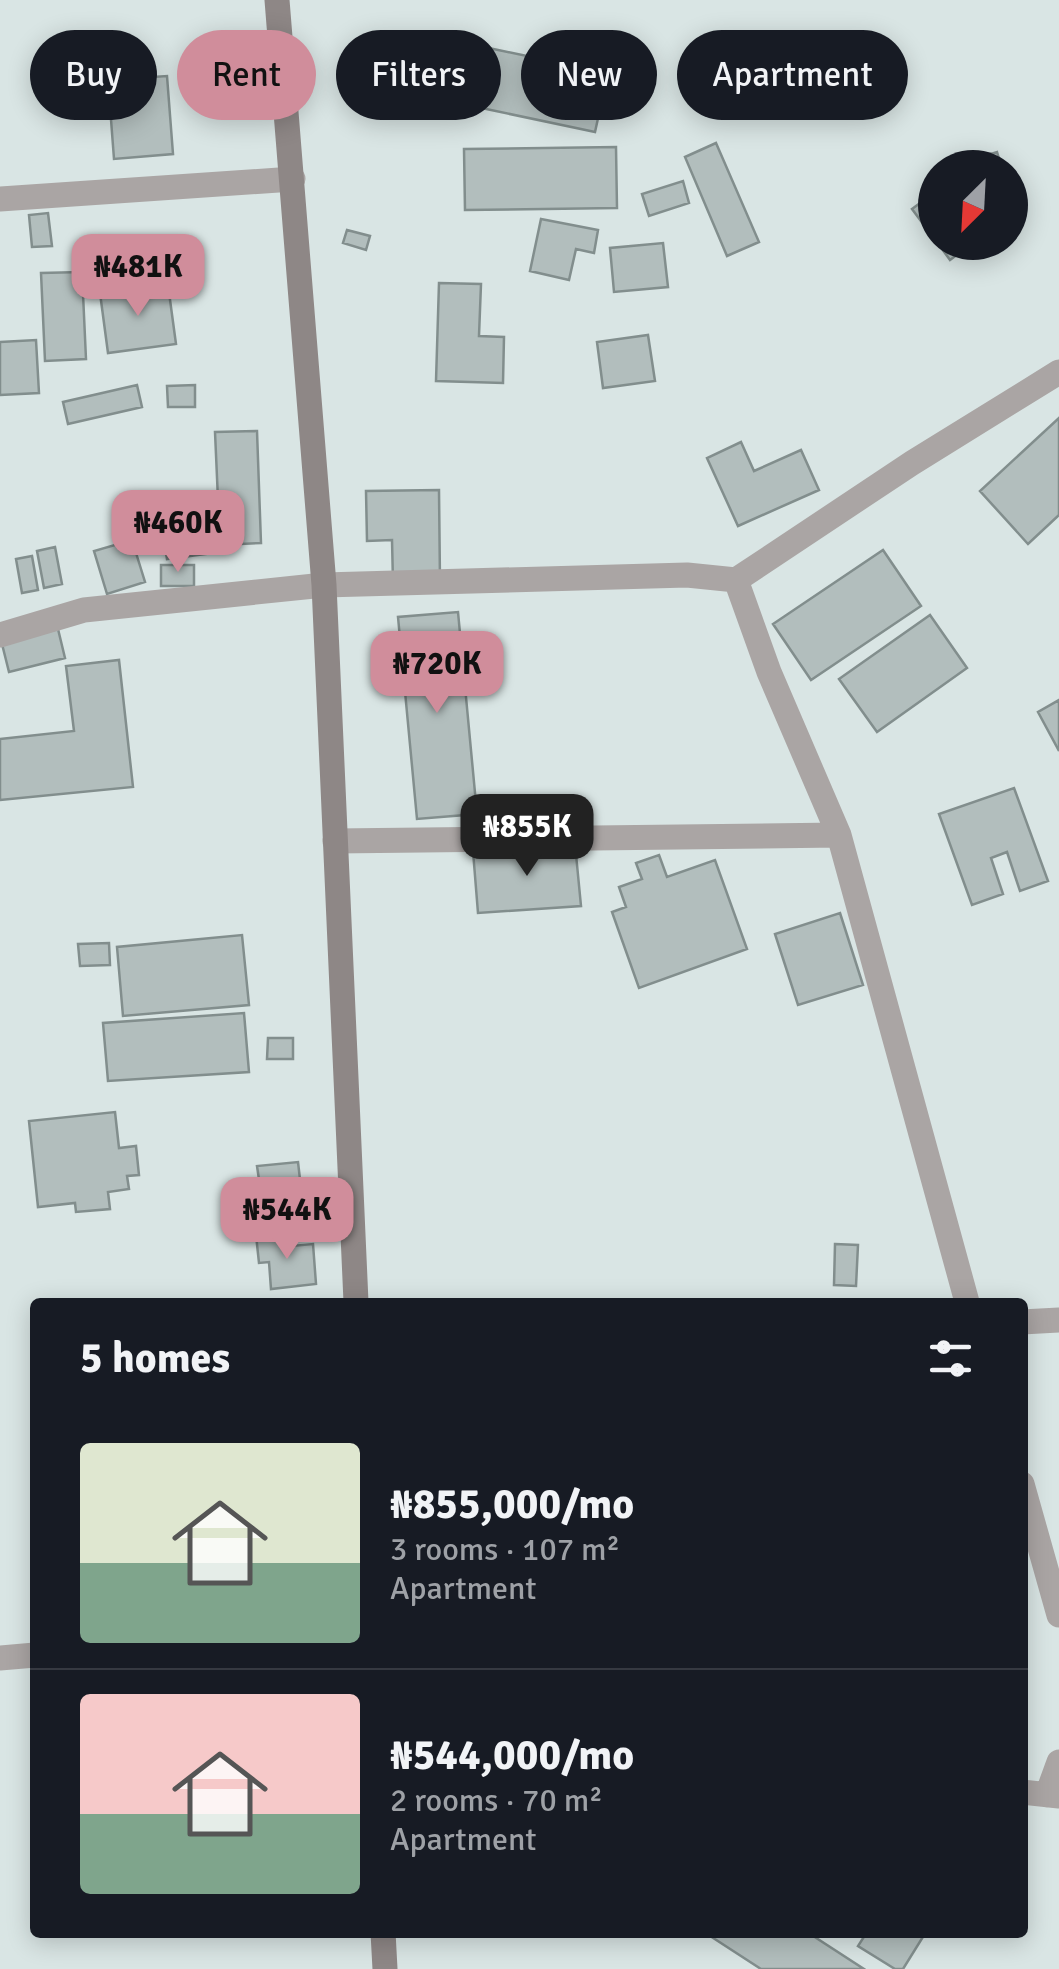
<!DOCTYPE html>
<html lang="en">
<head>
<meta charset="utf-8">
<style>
	:root { --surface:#171b24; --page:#20242c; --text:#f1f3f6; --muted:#9ea1a6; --line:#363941; --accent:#d08d9b }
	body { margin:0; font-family:Signika,sans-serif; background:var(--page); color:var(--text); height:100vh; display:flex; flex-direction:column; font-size:38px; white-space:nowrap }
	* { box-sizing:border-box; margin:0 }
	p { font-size:32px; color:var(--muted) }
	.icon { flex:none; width:55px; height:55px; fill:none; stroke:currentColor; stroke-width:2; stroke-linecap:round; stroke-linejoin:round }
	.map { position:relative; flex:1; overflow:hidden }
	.details { position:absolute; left:30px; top:1298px; width:998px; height:640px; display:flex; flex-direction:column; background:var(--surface); border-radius:10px; box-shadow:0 5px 25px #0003 }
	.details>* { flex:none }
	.hud { position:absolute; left:30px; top:30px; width:1000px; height:90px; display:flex; gap:20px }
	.needle { width:65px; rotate:204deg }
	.controls { position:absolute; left:918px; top:150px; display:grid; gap:20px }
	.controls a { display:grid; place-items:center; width:110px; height:110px; border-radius:50%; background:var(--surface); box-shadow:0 5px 25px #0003; font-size:50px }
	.price { position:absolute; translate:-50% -85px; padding:0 22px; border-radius:20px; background:var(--accent); color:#111; font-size:32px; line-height:65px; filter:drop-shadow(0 2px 5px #0008) }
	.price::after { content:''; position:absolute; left:50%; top:60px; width:30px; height:22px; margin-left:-15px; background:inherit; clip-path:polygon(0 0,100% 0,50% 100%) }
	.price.active { background:#222; color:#fff }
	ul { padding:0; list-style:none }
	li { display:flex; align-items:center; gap:30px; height:250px; padding:0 50px }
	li+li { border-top:2px solid var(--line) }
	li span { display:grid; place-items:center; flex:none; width:280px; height:200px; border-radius:10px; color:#555 }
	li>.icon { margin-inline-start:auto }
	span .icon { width:120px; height:120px; fill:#fffc; stroke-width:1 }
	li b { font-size:42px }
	h2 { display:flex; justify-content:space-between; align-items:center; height:120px; padding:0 50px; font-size:42px }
	.pill { padding:0 35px; border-radius:45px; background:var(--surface); box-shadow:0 5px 25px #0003; font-size:35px; line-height:90px }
	.pill.active { background:var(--accent); color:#111 }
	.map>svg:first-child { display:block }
	.building { fill:#b2bebd; stroke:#828e8d; stroke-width:2.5 }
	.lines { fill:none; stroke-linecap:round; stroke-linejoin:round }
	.street { stroke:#aaa5a4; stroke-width:25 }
	.secondary { stroke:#8e8786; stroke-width:25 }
</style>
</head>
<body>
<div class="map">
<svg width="1059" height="1969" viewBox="0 0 1059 1969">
	<rect width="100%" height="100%" fill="#d9e5e4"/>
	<path class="building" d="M484,47L608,73L595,132L472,106Z
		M167,76L173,154L114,159L108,80Z
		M716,143L759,242L727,256L685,157Z
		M616,147L617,208L465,210L464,149Z
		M997,152L1002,168H974L971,160Z
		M683,181L689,203L649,216L642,194Z
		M1010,190L1020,219L1010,223Z
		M935,192V240L912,209Z
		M48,213L52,246L32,247L29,215Z
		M541,219L598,230L594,253L576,249L569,280L530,271Z
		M347,230L370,236L366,250L343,243Z
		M937,242H974L950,260Z
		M663,243L668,287L614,292L610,248Z
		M82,272L86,359L45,361L41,273Z
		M439,283L481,284L479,336L504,337L503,383L436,381Z
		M168,285L176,344L108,353L100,293Z
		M648,335L655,381L603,388L597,342Z
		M36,340L39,393L0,395V342Z
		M137,385L142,407L68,424L63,402Z
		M195,385V407H168L167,386Z
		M1059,418V515L1028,544L980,491Z
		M257,431L261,543L220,545L215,432Z
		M741,442L754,471L801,450L819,490L738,526L707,458Z
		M439,490L440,582H393L392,540L367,541L366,491Z
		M203,528L206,554L167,559L163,533Z
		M132,540L145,582L107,594L94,551Z
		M55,547L62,584L44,588L37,551Z
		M883,550L921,606L811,680L773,624Z
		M32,556L38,590L22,593L16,559Z
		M161,565H194V586H161Z
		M458,612L477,814L417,819L398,617Z
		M930,615L967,668L877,732L839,679Z
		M58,629L65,658L9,672L2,644Z
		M119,660L133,787L0,800V739L74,731L66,666Z
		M1059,700V751L1038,712Z
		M1014,788L1048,881L1020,891L1007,852L991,858L1003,894L972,905L939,814Z
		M575,844L581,906L478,913L473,851Z
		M659,855L667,877L715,860L747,949L639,988L612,912L626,907L619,887L642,879L636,863Z
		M840,913L863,985L798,1005L775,934Z
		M242,935L249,1005L123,1016L117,947Z
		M109,943L110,965L80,966L78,944Z
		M244,1013L249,1072L108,1081L103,1023Z
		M268,1038H293V1059H267Z
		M115,1112L119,1148L136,1146L139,1175L127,1176L129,1189L108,1192L110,1209L76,1212L75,1203L38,1207L29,1121Z
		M298,1162L301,1188L261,1193L257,1166Z
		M280,1232L281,1247L313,1244L316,1284L271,1289L269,1262L259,1263L256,1235Z
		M835,1244L858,1245L856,1286L834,1285Z
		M704,1932H807L864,1969H761Z
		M867,1932H926L903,1969H895L858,1946Z"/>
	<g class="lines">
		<path class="street" d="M0,199L293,179
			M736,580L769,672L839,835L967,1302
			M0,635L84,610L324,585L687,575L736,580L912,463L1059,372
			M335,841L839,835
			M1022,1322L1059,1320
			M1022,1484L1059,1615
			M0,1658L35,1655
			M1022,1792L1059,1796
			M1047,1795L1059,1762"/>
		<path class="secondary" d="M277,0L324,585L356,1302
			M383,1932L385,1969"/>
	</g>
</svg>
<div class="controls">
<a><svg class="needle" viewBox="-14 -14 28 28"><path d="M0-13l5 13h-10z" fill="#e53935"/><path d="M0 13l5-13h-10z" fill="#9ea1a6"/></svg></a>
</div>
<b class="price" style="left:138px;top:319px">₦481K</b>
<b class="price" style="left:178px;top:575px">₦460K</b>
<b class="price" style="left:437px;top:716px">₦720K</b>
<b class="price active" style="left:527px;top:879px">₦855K</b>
<b class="price" style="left:287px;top:1262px">₦544K</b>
<div class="hud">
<a class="pill">Buy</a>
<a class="pill active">Rent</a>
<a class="pill">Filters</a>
<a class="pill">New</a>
<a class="pill">Apartment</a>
</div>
<section class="details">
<h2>5 homes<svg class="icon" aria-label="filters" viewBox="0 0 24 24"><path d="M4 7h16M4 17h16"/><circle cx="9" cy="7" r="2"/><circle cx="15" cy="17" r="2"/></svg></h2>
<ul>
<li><span style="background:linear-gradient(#dfe7d0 60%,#7fa58c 0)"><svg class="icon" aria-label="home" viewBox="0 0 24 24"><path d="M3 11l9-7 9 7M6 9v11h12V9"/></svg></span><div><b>₦855,000/mo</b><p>3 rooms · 107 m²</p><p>Apartment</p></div></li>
<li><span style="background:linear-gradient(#f6c9c9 60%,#7fa58c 0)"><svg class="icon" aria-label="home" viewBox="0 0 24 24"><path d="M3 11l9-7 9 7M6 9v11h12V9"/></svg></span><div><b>₦544,000/mo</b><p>2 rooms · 70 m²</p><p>Apartment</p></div></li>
</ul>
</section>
</div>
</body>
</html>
